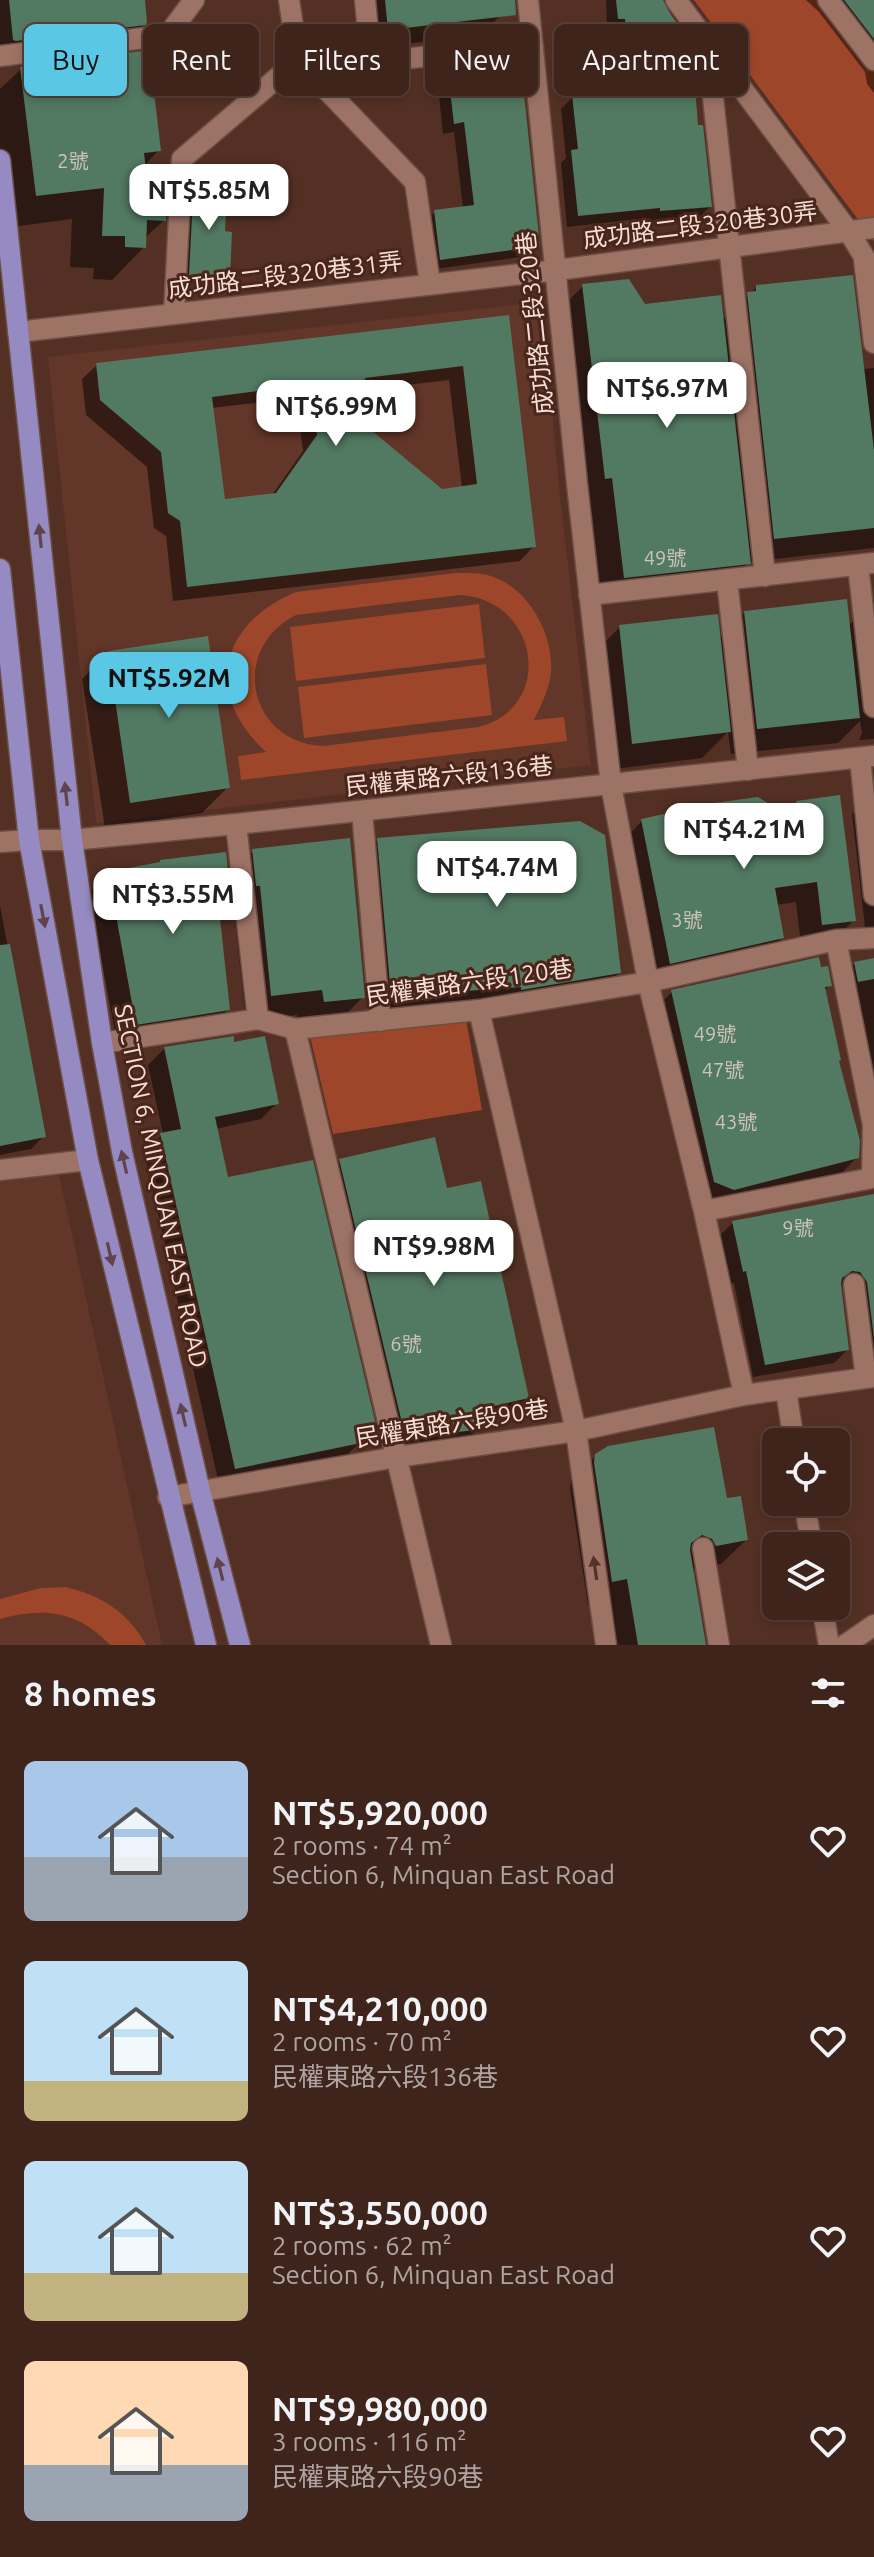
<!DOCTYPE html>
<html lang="en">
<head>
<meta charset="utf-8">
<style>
	:root { --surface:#3f241b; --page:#462c24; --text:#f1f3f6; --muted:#ada4a3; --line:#58413a; --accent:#5ac8e5 }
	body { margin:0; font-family:Ubuntu,"Noto Sans TC",sans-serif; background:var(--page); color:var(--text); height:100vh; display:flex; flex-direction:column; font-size:30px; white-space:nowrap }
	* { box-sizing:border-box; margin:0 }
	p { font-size:26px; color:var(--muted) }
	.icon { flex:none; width:44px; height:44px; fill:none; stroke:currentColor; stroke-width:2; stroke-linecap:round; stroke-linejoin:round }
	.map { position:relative; height:1645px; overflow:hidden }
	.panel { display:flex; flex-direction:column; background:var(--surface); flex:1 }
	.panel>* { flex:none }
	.banner { position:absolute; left:24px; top:24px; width:826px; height:72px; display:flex; gap:16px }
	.buttons { position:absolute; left:762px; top:1428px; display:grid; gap:16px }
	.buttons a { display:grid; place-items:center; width:88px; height:88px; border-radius:12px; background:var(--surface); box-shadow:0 4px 12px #0003,0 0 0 2px var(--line); font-size:40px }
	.price { position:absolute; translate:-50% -68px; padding:0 18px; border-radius:16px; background:#fff; color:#222; font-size:26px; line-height:52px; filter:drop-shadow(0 2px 4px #0008) }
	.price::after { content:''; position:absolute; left:50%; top:48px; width:24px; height:18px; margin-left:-12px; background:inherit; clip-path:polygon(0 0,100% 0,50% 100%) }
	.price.selected { background:var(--accent); color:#111 }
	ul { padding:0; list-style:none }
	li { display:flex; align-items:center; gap:24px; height:200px; padding:0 24px }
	li span { display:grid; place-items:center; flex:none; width:224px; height:160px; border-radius:12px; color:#555 }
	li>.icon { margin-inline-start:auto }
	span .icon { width:96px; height:96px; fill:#fffc; stroke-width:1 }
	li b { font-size:34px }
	h2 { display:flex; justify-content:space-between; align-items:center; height:96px; padding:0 24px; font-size:34px }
	.chip { padding:0 28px; border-radius:12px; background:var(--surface); box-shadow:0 4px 12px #0003,0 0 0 2px var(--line); font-size:28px; line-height:72px }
	.chip.selected { background:var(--accent); color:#111 }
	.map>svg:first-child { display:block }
	.built { fill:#623628 }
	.green { fill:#9e4629; fill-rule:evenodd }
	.shadow { fill:#0007; fill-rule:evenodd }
	.building { fill:#527962; fill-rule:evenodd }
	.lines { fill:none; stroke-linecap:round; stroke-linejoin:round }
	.minor-casing { stroke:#6d4e45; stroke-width:23 }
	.major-casing { stroke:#6d4e45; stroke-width:23 }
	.minor { stroke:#9d7366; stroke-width:20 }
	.major { stroke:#958ac1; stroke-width:20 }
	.oneway { fill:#60434c }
	.oneway2 { fill:#563125 }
	.labels { text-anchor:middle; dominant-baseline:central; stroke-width:6; stroke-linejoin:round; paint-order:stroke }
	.number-label { font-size:20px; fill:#cdc4b9 }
	.street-label { font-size:24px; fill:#f6ddd6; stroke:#49251a }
</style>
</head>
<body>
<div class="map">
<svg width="874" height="1645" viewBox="0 0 874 1645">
	<rect width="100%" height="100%" fill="#543024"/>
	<path class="built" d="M542,302L559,487L591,765L96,823L48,357Z
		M58,1170L162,1645H0V1178Z"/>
	<path class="green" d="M694,0H819L874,71V241Z
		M456,573C469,573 482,572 494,577C530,591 554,635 551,673C549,690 541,705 534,720L564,717L567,741L241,780L238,756L266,752C203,694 219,624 296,592ZM460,595C539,599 556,708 478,727L323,746C248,742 229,649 296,615Z
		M479,604L485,658L296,681L290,627Z
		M486,664L492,715L304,738L298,687Z
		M466,1019L482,1110L333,1134L310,1036Z
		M65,1587C101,1595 128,1612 146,1645H110C78,1611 44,1607 0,1619V1599L41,1588Z"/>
	<path class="shadow" d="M0,0H142L144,24L118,51L0,64Z
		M364,0H498L500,16L481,35L370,48Z
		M606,0H661L686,77L710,207L698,218L649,222V218L567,227L561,163L566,158L561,109L573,97L632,91L629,57L617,58L614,29L607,30Z
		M806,0H874V93L867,84L865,72L819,12Z
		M21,69L159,150L144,166L148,194L164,220L144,239V247L112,280L93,279L94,268L70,267L72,219L4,228L0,197V89Z
		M449,75L538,245L527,256L429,270L424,223L435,212L463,208L454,132L443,134L438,86Z
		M195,178L209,194L223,233L228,276L224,280L186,278L191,182Z
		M583,286L644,306L722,320L757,287L863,369L874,368V548L749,562L722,589L598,603L557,312Z
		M508,317L534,546L520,561L173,601L166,536L154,528L147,467L86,415L82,379L97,365ZM449,380L462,488L442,491L369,431L364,390ZM296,398L303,451L272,495L224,502L212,408Z
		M874,599V739L859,740L862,733L860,721L838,743L731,754L728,732L702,758L607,770L594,653L620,627L718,639L744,613L850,624Z
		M108,653L228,787L202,813L105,828L82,679Z
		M874,792V944L867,945L852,814Z
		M797,802L854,920L832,942L801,945L796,902L776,905L782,938L760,959L649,984L621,843L642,821L784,816Z
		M378,840L619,973L601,990L378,1011L361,858Z
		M253,851L363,997L337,1023L298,1027L297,1015L246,1021L234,911H230L228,889L216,901L228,1009L209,1029L117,1043L89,893L108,874L227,877Z
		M0,906L44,1136L31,1149L0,1155Z
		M874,961V1087L841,977L854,964Z
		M820,970L830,985L824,991L857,1157L838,1177L713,1209L653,1011L672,992Z
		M233,1045L277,1103L261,1119L216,1129L227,1179L360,1442L343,1459L219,1484L144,1151L163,1134L148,1065L164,1049Z
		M340,1160L445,1191L527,1398L517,1407L476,1416L479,1428L469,1438L403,1447L330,1170Z
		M874,1204V1358L863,1359L846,1285L839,1284L847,1350L834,1363L753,1377L734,1283L730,1284L719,1236L733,1223Z
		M596,1456L725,1500L746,1540L721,1564L693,1569L705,1645H610L603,1602L588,1605L570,1489L571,1481Z"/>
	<path class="building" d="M9,0H145L147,22L146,25L16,41L13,40Z
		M385,0H515L516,15L388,30Z
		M616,0H663L671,15L665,16L671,15L684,32L687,74H694L698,125H703L712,207L660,211V208L578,216L571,150L578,149L572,95L644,88L640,47L628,48L625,19H618Z
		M844,0H874V39Z
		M149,50L161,151L144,153L149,193L167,194L166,221L147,220L146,248L125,247V236H102L104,188L36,196L20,67Z
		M521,65L540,246L440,260L434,210L474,205L464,122L454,124L448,73Z
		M194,176H212L211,192L227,193L225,231L232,232L230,277L189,275Z
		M853,275L874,450V528L774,539L747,292L756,291V285Z
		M629,279L645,304L721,295L751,564L624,578L612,478L605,479L582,284Z
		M509,315L536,547L187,587L180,521L168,513L161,452L100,400L96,363ZM463,366L477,484L442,489L371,430L365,378ZM310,384L317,435L276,493L225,499L212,397Z
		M847,599L860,718L757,729L744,611Z
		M718,614L731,732L632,744L619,625Z
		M208,636L230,788L130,803L108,651Z
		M840,795L856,921L822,925L817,882L775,888L784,938L670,964L641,819L714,803L758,797L799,823L796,801Z
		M580,821L605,835L621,973L521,990V987L439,993L440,998L396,1003L395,995H391L377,838Z
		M350,838L365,998L324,1002L322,990L271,996L260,886H256L252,849Z
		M226,852L230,889L217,891L230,1010L136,1025L108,872L160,862V860Z
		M10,944L46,1137L0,1146V945Z
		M819,957L821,967L828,966L832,986L825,987L841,1060L839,1061L860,1141L859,1158L734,1190L714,1182L671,990Z
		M874,958V979L858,982L854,962Z
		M234,1036V1042L265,1036L279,1104L215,1117L228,1177L313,1160L376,1425L361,1443L235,1469L160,1133L181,1129L164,1047Z
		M435,1137L447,1188L481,1181L529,1398L477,1410L481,1429L413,1438L403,1427L339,1159Z
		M874,1194V1338L867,1282L860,1272L852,1271L842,1278L841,1285L849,1350L765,1365L746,1271L743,1272L732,1221Z
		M714,1427L727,1498L741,1496L748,1540L716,1546L712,1539L702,1535L691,1543L690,1550L706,1645H638L627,1579L612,1582L594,1463L595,1454L608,1446Z"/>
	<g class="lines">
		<g class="minor-casing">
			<path id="minor" d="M289,0L298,60L415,182L430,284
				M365,0L371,62L533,46
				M528,0L577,484L611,785L648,982L704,1211L744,1395
				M676,0L849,232L874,273
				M828,0L874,60
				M707,42L765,576
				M0,56L168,35L194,0
				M864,260L874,343
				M174,314L182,159L298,60
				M18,332L557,270L874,228
				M858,565L874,707
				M727,580L748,770
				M589,595L874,563
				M860,758L874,895
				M362,811L380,1021
				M236,824L258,1019
				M0,842L29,840H72L236,824L874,756
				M836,940L874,938
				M479,1010L576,1431L606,1645
				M295,1029L479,1010L648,982L836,940L873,1125L872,1178L704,1211
				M102,1043L258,1019L295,1029L441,1645
				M0,1170L88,1160
				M854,1284L866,1378
				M786,1390L794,1442
				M168,1497L397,1457L576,1431L744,1395L874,1377
				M804,1502L812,1546
				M703,1548L719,1645
				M822,1606L829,1645
				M845,1645L874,1625"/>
		</g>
		<g class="major-casing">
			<path id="major" d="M0,160L72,840L102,1043L122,1152L200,1491L240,1645
				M0,569L29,840L88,1160L206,1645"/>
		</g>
		<use href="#minor" class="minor"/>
		<use href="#major" class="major"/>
	</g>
	<defs><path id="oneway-solid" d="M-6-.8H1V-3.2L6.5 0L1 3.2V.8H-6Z" transform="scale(2)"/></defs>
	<g class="oneway">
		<use href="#oneway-solid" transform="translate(40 536) rotate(-96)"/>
		<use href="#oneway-solid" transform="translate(66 794) rotate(-96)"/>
		<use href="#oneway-solid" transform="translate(43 916) rotate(79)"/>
		<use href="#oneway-solid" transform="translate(124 1162) rotate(-103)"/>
		<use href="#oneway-solid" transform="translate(110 1254) rotate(77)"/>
		<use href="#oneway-solid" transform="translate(183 1415) rotate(-103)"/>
		<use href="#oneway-solid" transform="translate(220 1569) rotate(-104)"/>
	</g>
	<use class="oneway2" href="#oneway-solid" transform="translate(595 1568) rotate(-98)"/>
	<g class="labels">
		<g class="number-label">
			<text x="73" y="160">2號</text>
			<text x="665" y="557">49號</text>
			<text x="687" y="919">3號</text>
			<text x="715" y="1033">49號</text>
			<text x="723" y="1069">47號</text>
			<text x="736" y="1121">43號</text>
			<text x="798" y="1227">9號</text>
			<text x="406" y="1343">6號</text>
		</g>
		<g class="street-label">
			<text transform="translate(700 225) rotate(-7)">成功路二段320巷30弄</text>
			<text transform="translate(285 275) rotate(-7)">成功路二段320巷31弄</text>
			<text transform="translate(535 323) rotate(-96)">成功路二段320巷</text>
			<text transform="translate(449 776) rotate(-6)">民權東路六段136巷</text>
			<text transform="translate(469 982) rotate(-8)">民權東路六段120巷</text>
			<text transform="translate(161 1186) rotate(78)">SECTION 6, MINQUAN EAST ROAD</text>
			<text transform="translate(452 1423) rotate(-9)">民權東路六段90巷</text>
		</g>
	</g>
</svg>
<div class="buttons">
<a><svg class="icon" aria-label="locate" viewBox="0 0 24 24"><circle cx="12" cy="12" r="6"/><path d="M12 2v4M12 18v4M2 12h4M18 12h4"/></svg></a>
<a><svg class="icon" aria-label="layers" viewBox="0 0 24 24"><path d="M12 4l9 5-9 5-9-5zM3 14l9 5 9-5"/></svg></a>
</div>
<b class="price" style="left:209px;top:232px">NT$5.85M</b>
<b class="price" style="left:667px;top:430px">NT$6.97M</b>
<b class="price" style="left:336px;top:448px">NT$6.99M</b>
<b class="price selected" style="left:169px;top:720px">NT$5.92M</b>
<b class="price" style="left:744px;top:871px">NT$4.21M</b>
<b class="price" style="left:497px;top:909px">NT$4.74M</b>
<b class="price" style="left:173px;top:936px">NT$3.55M</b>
<b class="price" style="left:434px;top:1288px">NT$9.98M</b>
<div class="banner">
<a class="chip selected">Buy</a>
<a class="chip">Rent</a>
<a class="chip">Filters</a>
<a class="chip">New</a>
<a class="chip">Apartment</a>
</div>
</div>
<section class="panel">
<h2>8 homes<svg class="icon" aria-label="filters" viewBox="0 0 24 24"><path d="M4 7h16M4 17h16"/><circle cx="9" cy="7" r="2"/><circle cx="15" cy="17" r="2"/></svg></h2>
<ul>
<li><span style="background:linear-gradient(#a9c7e8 60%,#9aa5b1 0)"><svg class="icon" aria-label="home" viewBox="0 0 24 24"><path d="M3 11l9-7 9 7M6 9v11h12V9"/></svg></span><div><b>NT$5,920,000</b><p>2 rooms · 74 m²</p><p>Section 6, Minquan East Road</p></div><svg class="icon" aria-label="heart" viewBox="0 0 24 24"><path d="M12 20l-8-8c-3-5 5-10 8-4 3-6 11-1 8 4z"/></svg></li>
<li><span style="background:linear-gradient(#bfe0f5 75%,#c2b280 0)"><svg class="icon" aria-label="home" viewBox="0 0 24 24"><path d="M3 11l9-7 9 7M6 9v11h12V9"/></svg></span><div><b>NT$4,210,000</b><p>2 rooms · 70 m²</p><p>民權東路六段136巷</p></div><svg class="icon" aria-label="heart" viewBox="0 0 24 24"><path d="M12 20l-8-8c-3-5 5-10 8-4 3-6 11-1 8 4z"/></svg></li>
<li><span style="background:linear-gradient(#bfe0f5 70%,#c2b280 0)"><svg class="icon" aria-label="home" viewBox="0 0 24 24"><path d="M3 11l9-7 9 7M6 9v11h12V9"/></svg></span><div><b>NT$3,550,000</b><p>2 rooms · 62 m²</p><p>Section 6, Minquan East Road</p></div><svg class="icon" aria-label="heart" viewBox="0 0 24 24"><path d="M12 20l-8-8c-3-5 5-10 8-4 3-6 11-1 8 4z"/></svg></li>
<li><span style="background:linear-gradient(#ffd9b3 65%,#9aa5b1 0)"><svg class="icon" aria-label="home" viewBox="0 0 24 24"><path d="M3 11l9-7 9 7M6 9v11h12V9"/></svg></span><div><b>NT$9,980,000</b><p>3 rooms · 116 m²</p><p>民權東路六段90巷</p></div><svg class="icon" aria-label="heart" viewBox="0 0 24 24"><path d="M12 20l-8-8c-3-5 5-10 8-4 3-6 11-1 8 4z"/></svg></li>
</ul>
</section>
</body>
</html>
